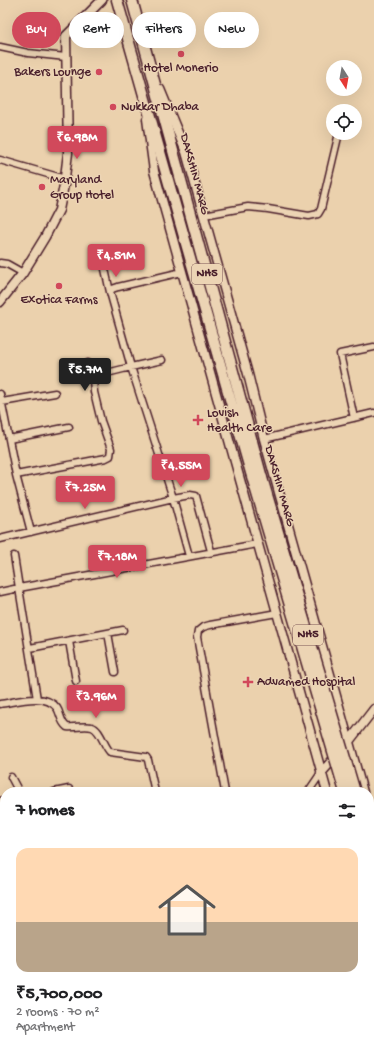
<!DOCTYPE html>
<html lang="en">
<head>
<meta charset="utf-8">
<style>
	:root { --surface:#fff; --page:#f6f6f6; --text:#202124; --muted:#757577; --accent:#d1495b }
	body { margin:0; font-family:"Gochi Hand",sans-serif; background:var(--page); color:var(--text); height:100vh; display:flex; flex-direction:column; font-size:15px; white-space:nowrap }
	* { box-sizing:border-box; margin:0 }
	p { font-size:13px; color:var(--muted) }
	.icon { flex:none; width:22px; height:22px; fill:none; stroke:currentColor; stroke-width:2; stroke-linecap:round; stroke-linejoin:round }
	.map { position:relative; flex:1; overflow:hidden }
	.sheet { position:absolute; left:0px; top:787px; width:374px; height:268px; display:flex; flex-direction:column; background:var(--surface); border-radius:16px 16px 0 0; box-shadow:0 4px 16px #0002 }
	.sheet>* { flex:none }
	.top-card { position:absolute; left:12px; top:12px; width:350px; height:36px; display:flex; gap:8px }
	.needle { width:26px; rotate:169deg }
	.buttons { position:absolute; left:326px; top:60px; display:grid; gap:8px }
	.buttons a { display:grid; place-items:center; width:36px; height:36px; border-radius:50%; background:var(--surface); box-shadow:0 4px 16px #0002; font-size:20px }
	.price { position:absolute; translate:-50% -34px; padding:0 9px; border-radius:4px; background:var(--accent); color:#fff; font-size:13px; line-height:26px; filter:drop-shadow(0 1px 2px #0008) }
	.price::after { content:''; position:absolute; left:50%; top:24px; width:12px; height:9px; margin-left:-6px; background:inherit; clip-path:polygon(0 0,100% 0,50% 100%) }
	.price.selected { background:#222; color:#fff }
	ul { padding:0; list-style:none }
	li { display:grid; align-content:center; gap:8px; height:212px; padding:0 16px }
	li span { display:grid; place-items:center; height:124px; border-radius:12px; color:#555 }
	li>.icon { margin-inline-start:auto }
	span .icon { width:72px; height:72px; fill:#fffc; stroke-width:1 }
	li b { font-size:17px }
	h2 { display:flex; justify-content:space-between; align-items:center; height:48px; padding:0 16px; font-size:17px }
	.tag { padding:0 14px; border-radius:18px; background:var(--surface); box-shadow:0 4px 16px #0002; font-size:14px; line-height:36px }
	.tag.selected { background:var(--accent); color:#fff }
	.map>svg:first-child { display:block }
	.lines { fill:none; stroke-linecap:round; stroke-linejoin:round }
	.minor-casing { stroke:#4a1f2b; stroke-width:9 }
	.tertiary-casing { stroke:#4a1f2b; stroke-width:11 }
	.trunk-casing { stroke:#4a1f2b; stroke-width:13 }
	.minor { stroke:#ecd4b4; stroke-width:6 }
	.tertiary { stroke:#ecd4b4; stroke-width:8 }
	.trunk { stroke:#ecd4b4; stroke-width:10 }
	.trunk-bridge-casing { stroke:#4a1f2b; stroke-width:13; stroke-linecap:butt }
	.trunk-bridge { stroke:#ecd4b4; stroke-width:10 }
	.poi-dot { fill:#d1495b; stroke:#ecd4b4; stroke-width:1.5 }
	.labels { text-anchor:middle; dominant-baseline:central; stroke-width:3; stroke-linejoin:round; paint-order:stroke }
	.shield { fill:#ecd4b4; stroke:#7b5554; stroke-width:1 }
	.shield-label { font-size:12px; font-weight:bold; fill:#4a1f2b }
	.poi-label { font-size:13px; fill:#4a1f2b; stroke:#ecd4b4; text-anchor:start }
	.street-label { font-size:13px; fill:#4a1f2b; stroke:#ecd4b4 }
</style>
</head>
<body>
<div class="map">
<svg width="374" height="1055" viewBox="0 0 374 1055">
	<rect width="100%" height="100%" fill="#ebd1ad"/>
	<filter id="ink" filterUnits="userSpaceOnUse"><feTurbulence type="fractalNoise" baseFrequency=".025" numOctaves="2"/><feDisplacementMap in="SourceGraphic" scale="8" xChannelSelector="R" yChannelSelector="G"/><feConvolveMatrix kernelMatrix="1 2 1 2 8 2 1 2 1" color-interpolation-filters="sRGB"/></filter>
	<g filter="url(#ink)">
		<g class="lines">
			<g class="minor-casing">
				<path id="minor" d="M0,47L28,53L66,57
					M0,160L65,179
					M204,215L248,207L268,209L309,216L318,214L321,209L339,133
					M0,263L7,264L23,273
					M105,269L110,292
					M88,363L93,379
					M0,394L16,475L106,458L110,456L111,449L101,421L94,392L93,379L99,375L131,367L110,292L112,289L118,287L182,272
					M2,402L55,393
					M354,418L340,354L374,347
					M9,439L69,427
					M264,439L374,413
					M16,475L31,532
					M0,539L173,498L131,367L162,360
					M14,556L19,588L257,544
					M189,556L173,498L190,495L196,496L211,551
					M0,592L19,588L37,699
					M108,633L115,672
					M69,641L76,681
					M30,648L123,630
					M0,704C16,702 45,692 57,708C61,714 60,722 67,727C75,728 84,725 92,727C100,729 104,746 110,752L146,757L148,760L155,792
					M11,777L19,792
					M54,792L69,789
					M225,792L197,637L198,631L203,627L210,625L277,613
					M308,792L321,773
					M0,801L5,800
					M0,847L5,846
					M0,883L5,882
					M0,921L5,919
					M0,934L5,959
					M0,975L5,974
					M0,1003L5,1002
					M0,1039L5,1038
					M35,1050L36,1055
					M100,1050L101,1055
					M231,1050L232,1055
					M107,1055L111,1050
					M165,1055V1050"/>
			</g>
			<g class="tertiary-casing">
				<path id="tertiary" d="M160,89L186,152L248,374L264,439L363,792
					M147,119L154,171L327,792
					M0,302L23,273L45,237L59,210L64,185L68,153L66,36L102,0
					M347,744L374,709
					M321,773L338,754
					M369,812L374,829
					M369,936L374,953"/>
			</g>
			<g class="trunk-casing">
				<path id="trunk" d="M117,0L253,480
					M132,0L262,478
					M369,840L374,857
					M369,875L374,892"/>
			</g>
			<use href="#minor" class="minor"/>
			<use href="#tertiary" class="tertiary"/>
			<use href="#trunk" class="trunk"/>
			<g class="trunk-bridge-casing">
				<path id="trunk-bridge" d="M262,478L355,792
					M253,480L345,792"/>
			</g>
			<use href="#trunk-bridge" class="trunk-bridge"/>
		</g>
	</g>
	<g class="poi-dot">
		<circle cx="181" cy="54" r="4"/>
		<circle cx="99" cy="72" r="4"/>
		<circle cx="113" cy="107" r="4"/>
		<circle cx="42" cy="187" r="4"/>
		<circle cx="59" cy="286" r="4"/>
		<path d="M196 414h4v4h4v4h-4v4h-4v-4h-4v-4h4z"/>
		<path d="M246 676h4v4h4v4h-4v4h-4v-4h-4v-4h4z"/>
	</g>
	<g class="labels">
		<g class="shield">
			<rect x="192" y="264" width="30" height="20" rx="3"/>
			<rect x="293" y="625" width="30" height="20" rx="3"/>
		</g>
		<g class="shield-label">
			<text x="207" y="274">NH5</text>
			<text x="308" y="635">NH5</text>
		</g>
		<g class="poi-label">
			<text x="181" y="68" text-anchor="middle">Hotel Monerio</text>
			<text x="91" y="72" text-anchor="end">Bakers Lounge</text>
			<text x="121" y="107">Nukkar Dhaba</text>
			<text x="50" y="180">Maryland<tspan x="50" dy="15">Group Hotel</tspan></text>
			<text x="59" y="300" text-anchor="middle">Exotica Farms</text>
			<text x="207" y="413">Lovish<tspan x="207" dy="15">Health Care</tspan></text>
			<text x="257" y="682">Advamed Hospital</text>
		</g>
		<g class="street-label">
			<text transform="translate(194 174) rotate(75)">DAKSHIN MARG</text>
			<text transform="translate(279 486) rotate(74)">DAKSHIN MARG</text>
		</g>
	</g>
</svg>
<div class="buttons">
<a><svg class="needle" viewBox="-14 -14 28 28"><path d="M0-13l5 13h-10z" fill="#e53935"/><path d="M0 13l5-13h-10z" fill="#757577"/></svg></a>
<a><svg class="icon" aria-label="locate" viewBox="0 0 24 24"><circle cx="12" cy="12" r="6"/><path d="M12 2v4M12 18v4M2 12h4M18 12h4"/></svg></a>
</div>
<b class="price" style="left:77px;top:160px">₹6.98M</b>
<b class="price" style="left:116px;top:278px">₹4.51M</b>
<b class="price selected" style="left:85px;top:392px">₹5.7M</b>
<b class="price" style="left:181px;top:488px">₹4.55M</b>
<b class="price" style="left:85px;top:510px">₹7.25M</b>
<b class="price" style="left:117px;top:579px">₹7.18M</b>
<b class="price" style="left:96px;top:719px">₹3.96M</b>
<div class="top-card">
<a class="tag selected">Buy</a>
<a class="tag">Rent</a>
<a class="tag">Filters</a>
<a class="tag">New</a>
</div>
<section class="sheet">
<h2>7 homes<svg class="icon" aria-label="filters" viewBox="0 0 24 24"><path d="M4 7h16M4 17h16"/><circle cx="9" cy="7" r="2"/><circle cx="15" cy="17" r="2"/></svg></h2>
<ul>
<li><span style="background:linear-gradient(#ffd9b3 60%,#b9a48a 0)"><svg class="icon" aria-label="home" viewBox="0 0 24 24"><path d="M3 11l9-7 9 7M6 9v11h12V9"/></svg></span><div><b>₹5,700,000</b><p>2 rooms · 70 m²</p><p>Apartment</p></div></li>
</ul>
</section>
</div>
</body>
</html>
